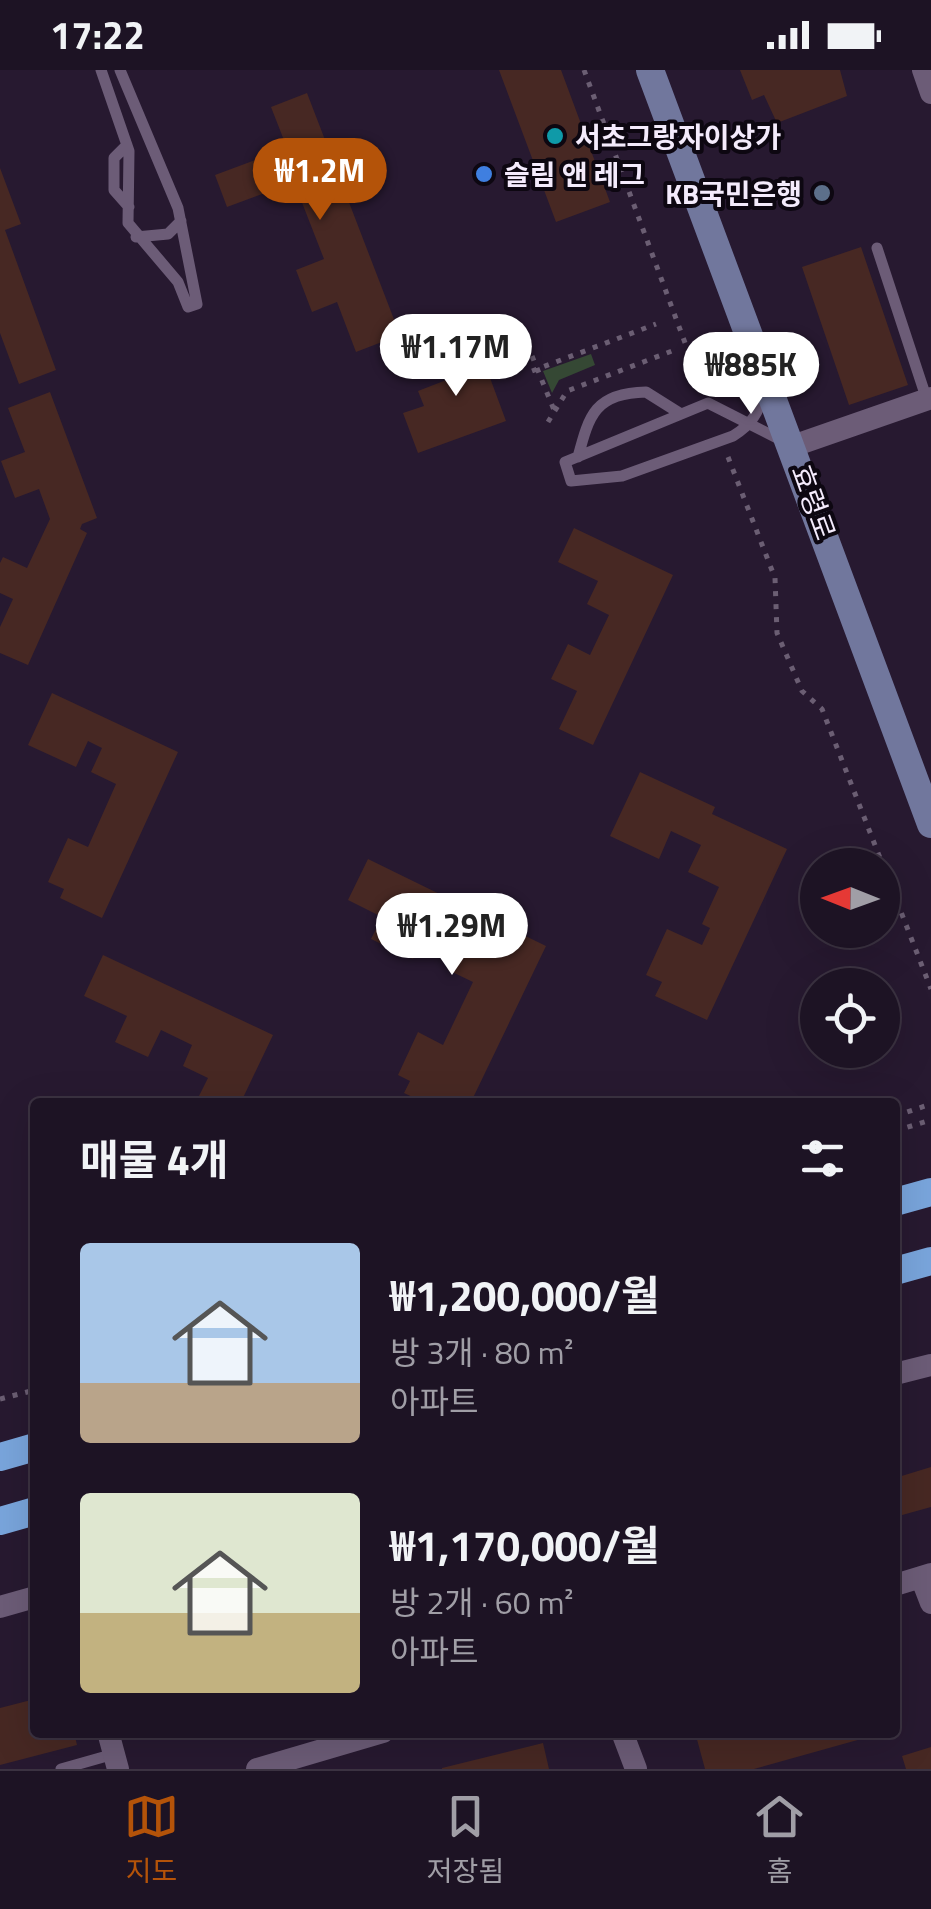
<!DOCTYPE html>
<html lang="ko">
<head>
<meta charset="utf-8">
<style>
	:root { --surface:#1d1324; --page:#251c2c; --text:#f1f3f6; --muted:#a09ea6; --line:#3b3241; --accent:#b45309 }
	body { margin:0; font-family:"Titillium Web","Noto Sans KR",sans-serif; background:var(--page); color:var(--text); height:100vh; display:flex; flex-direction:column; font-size:38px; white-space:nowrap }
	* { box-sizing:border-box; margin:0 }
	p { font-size:32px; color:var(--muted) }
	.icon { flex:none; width:55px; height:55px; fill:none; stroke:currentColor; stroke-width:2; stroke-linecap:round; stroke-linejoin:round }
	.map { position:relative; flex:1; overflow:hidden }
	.drawer { position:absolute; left:30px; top:1028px; width:870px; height:640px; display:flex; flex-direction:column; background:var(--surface); border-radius:10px; box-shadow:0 10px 40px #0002,0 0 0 2px var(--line) }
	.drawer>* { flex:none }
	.needle { width:65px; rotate:271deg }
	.tools { position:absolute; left:800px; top:778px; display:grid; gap:20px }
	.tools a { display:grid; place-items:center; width:100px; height:100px; border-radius:50%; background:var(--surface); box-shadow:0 10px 40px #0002,0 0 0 2px var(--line); font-size:50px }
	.price { position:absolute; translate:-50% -85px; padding:0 22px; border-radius:35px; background:#fff; color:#222; font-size:32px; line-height:65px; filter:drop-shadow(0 2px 5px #0008) }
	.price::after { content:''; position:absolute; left:50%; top:60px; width:30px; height:22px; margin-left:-15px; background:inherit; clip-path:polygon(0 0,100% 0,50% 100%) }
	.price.active { background:var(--accent); color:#fff }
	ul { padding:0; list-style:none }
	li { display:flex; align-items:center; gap:30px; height:250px; padding:0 50px }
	li span { display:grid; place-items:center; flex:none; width:280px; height:200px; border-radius:10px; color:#555 }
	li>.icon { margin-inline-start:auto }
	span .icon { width:120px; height:120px; fill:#fffc; stroke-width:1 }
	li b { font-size:42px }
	h2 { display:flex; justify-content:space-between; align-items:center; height:120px; padding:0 50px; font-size:42px }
	.status { display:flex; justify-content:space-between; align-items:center; height:70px; padding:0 50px; background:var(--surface); direction:ltr }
	.status svg { height:28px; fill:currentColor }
	.menu { display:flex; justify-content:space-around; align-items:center; height:140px; border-top:2px solid var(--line); background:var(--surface); font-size:28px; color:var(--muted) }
	.menu a { display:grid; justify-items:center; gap:5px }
	.menu .active { color:var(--accent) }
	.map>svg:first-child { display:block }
	.green { fill:#354834 }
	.building { fill:#472823 }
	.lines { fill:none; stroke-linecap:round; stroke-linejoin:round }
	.path { stroke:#6b5e73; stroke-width:5; stroke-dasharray:5 8; stroke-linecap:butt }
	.service { stroke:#6c5c77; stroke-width:11 }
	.minor { stroke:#6c5c77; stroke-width:22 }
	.secondary { stroke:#71779d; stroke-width:28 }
	.trunk { stroke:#79a5dc; stroke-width:28 }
	.culture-dot { fill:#0f9aa8; stroke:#0d0711; stroke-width:4 }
	.shop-dot { fill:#3f7fe0; stroke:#0d0711; stroke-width:4 }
	.service-dot { fill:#5c6f8a; stroke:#0d0711; stroke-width:4 }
	.labels { text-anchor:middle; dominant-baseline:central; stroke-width:8; stroke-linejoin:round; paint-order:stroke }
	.poi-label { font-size:28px; font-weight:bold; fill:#f4ebfc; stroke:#0d0711; text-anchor:start }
	.street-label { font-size:28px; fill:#f4ebfc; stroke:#0d0711 }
</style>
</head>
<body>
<div class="status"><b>17:22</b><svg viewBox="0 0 49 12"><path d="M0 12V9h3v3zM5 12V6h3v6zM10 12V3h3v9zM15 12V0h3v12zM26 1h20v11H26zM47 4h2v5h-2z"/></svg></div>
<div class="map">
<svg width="931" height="1699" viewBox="0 0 931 1699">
	<rect width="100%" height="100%" fill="#271930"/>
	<path class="green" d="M591,284L595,295L559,310L552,323L543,301Z"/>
	<path class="building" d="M499,0H561L610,132L556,152Z
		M740,0H840L847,26L777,53L764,25L752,30Z
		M307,23L400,265L356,282L337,232L312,242L296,200L324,189L294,112L227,137L215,105L287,78L271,37Z
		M0,98L21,154L5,160L56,300L19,314L0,263Z
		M861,177L908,315L849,335L802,197Z
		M473,262L506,351L418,383L403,343L424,336L418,321L454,307L442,273Z
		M50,322L97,448L82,454L80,459L87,463L28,595L0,583V557L13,529L0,523V493L3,487L27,498L50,449L39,419L15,428L1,391L25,382L8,338Z
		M574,458L673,505L593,675L559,659L577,621L551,609L568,574L590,585L609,545L587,534L598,511L558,492Z
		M52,623L178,682L102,848L60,828L64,819L48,812L68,768L88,777L116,714L91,702L102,678L88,671L76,697L28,675Z
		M640,702L715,737L712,744L787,779L707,950L655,926L662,912L646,905L667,859L702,875L710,858L702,854L719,817L688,802L701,775L671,761L659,789L610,766Z
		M368,789L546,876L471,1032H423L404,1023L410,1011L398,1005L418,962L443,975L473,912L448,900L459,879L425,863L413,889L371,869L382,847L348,830Z
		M103,885L273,965L241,1032H196L208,1008L183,996L192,975L161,960L148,987L115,972L127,946L84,926Z
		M931,1397V1437L895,1447V1408Z
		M35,1629V1662H74L77,1675L0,1695V1638Z
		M695,1662H879V1664L754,1699H705Z
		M543,1673L549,1699H442V1698Z
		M931,1677V1699H906L902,1686Z"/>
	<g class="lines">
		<path class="path" d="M584,0L701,316
			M532,286L554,340
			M532,301L656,254
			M548,352L567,321L672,281
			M728,387L775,508L777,563L802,621L822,639L931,919
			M895,1046L931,1034
			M895,1061L931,1050
			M0,1329L35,1320"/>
		<path class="service" d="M101,0L129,81L128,153L178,212L188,237L197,234L178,138L120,0
			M127,75L114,88V120L129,137
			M136,167L168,164L181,151
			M877,178L927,330
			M763,321C760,342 751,355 733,366L622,406L571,411L565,392L708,333L785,372
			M578,387C589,345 595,323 646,322L681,344
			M61,1699L114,1684"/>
		<path class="minor" d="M923,0L931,23
			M793,376L931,328
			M895,1304L931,1295
			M921,1507L931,1533
			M895,1515L931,1504
			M0,1537L35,1527
			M108,1662L118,1699
			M622,1662L636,1699
			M257,1699L383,1662"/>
		<path class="secondary" d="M650,0L931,754"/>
		<path class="trunk" d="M895,1132L931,1122
			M895,1201L931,1191
			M0,1387L35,1377
			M0,1451L35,1441"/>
	</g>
	<circle class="culture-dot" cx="555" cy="66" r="10"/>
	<circle class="shop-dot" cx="484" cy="104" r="10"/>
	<circle class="service-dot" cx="822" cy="123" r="10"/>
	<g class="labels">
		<g class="poi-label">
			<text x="575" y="66">서초그랑자이상가</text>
			<text x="504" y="104">슬림 앤 레그</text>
			<text x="802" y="123" text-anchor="end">KB국민은행</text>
		</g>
		<g class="street-label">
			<text transform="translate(814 432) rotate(70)">효령로</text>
		</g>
	</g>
</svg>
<div class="tools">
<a><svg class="needle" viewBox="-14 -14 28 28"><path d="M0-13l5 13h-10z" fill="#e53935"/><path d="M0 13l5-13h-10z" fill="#a09ea6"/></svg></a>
<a><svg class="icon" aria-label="locate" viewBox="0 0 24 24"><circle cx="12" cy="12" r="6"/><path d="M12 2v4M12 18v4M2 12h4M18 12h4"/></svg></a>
</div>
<b class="price active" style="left:320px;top:153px">₩1.2M</b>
<b class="price" style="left:456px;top:329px">₩1.17M</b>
<b class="price" style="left:751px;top:347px">₩885K</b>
<b class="price" style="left:452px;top:908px">₩1.29M</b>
<section class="drawer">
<h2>매물 4개<svg class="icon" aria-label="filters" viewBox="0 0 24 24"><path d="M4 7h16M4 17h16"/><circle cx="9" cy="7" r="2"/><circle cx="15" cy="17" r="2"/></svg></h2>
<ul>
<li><span style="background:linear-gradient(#a9c7e8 70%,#b9a48a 0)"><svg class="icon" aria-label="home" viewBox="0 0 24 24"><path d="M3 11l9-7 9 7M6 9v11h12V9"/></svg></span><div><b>₩1,200,000/월</b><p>방 3개 · 80 m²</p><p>아파트</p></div></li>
<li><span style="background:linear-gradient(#dfe7d0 60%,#c2b280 0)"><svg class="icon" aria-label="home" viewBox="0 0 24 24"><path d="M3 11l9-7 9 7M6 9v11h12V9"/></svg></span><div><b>₩1,170,000/월</b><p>방 2개 · 60 m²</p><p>아파트</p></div></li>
</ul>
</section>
</div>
<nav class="menu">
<a class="active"><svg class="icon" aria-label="map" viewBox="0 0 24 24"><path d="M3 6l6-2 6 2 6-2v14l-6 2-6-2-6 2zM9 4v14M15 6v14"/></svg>지도</a>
<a><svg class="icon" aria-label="saved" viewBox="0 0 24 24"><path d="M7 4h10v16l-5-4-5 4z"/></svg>저장됨</a>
<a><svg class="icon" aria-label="home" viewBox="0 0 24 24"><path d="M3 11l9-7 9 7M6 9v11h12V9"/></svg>홈</a>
</nav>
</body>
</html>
